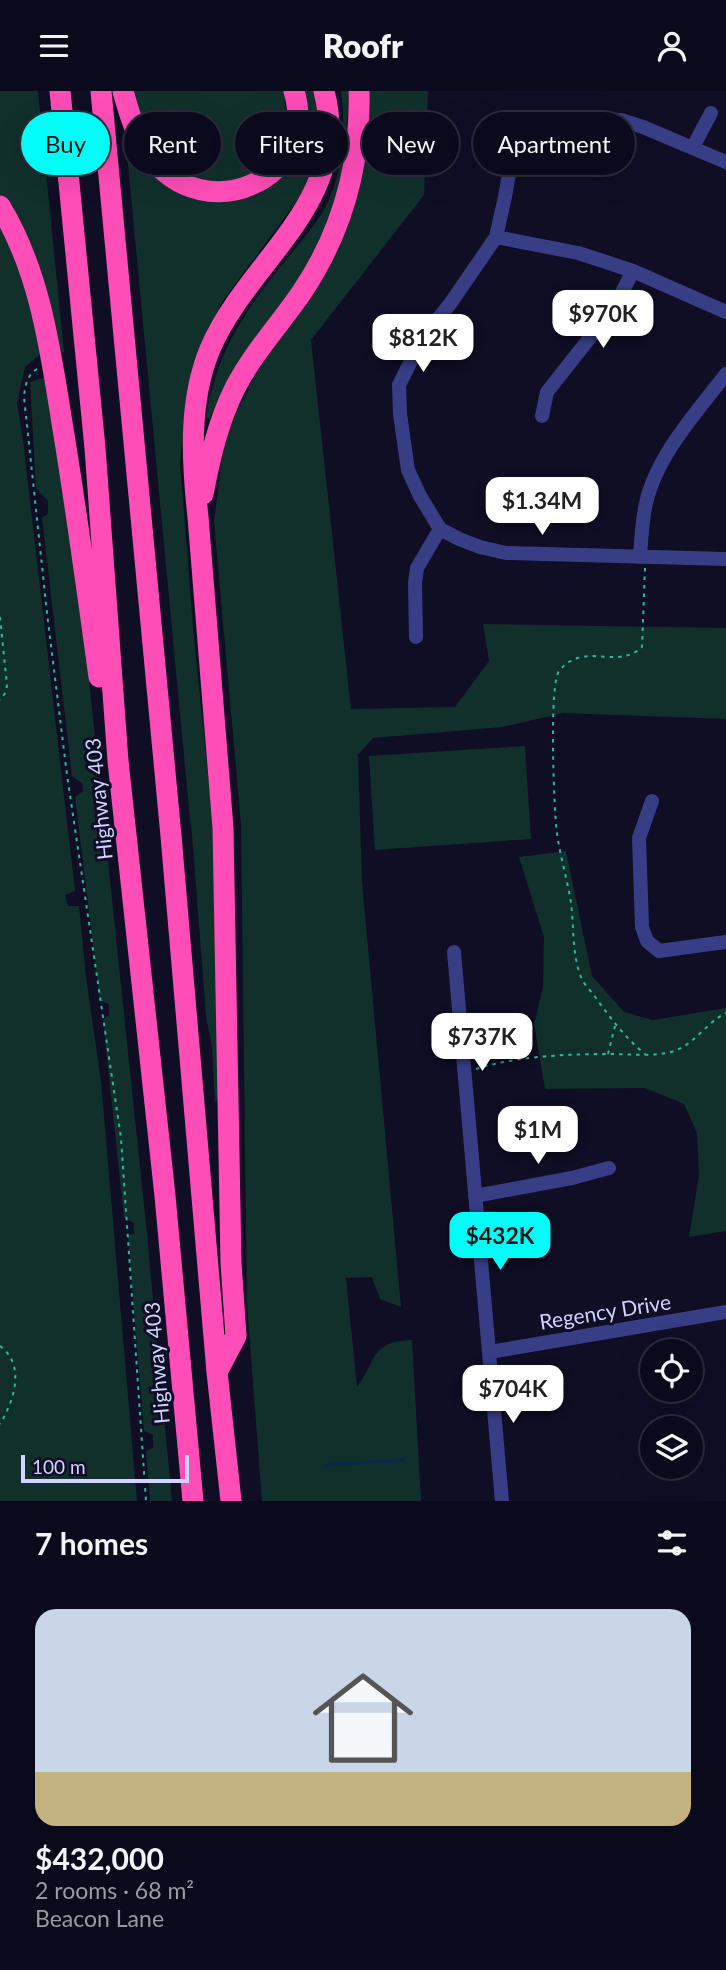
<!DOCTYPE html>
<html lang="en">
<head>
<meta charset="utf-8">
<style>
	:root { --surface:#0b0a1c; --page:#191829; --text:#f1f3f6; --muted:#9a9aa3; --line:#2b2b3b; --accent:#00fdf7 }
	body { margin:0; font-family:Lato,sans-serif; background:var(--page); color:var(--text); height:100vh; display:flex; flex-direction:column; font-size:26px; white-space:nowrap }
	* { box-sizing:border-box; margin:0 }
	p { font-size:23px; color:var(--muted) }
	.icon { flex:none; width:38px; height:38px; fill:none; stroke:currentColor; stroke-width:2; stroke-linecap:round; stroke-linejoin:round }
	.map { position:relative; height:1410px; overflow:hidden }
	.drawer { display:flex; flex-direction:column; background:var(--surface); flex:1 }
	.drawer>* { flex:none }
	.banner { position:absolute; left:21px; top:21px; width:684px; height:63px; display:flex; gap:14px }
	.tools { position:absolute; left:640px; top:1248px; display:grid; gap:14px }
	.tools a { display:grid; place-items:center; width:63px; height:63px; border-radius:50%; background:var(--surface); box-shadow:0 7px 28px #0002,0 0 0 2px var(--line); font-size:35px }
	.scale { position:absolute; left:21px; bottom:18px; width:168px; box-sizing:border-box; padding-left:7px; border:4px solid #d2d3ff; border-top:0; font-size:19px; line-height:24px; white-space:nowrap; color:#d2d3ff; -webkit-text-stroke:5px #0f0e25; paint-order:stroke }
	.price { position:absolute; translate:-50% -60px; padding:0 16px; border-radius:14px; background:#fff; color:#222; font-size:23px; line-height:46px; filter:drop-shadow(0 2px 4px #0008) }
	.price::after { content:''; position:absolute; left:50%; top:42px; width:21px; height:16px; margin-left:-10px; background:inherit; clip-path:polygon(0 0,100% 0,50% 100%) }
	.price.selected { background:var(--accent); color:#111 }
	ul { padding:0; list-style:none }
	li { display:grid; align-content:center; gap:14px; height:371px; padding:0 35px }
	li+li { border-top:2px solid var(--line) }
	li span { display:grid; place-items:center; height:217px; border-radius:21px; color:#555 }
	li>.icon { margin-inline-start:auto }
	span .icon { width:126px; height:126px; fill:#fffc; stroke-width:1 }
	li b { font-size:30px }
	h2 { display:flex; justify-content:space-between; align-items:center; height:84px; padding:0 35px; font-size:30px }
	.pill { padding:0 24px; border-radius:32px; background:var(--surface); box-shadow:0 7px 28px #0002,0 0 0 2px var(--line); font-size:24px; line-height:63px }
	.pill.selected { background:var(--accent); color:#111 }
	header { display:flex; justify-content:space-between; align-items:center; height:91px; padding:0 35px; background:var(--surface); font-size:32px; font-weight:800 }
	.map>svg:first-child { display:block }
	.green { fill:#11302b }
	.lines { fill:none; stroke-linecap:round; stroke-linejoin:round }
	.stream { stroke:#0a2848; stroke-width:3.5 }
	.path { stroke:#2bbaa0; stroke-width:2; stroke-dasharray:3.5 5; stroke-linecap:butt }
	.minor { stroke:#373e86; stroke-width:14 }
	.highway { stroke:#ff4db8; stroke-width:21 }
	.labels { text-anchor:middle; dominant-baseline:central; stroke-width:6; stroke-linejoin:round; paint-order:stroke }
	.street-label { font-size:21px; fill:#d2d3ff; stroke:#0f0e25 }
</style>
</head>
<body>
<header><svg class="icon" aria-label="menu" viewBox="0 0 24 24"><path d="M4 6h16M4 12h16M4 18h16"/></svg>Roofr<svg class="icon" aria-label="person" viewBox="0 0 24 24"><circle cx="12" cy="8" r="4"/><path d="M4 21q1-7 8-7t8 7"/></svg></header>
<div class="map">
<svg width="726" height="1410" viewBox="0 0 726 1410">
	<rect width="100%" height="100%" fill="#0f0e25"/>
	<path class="green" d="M0,0H38L64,261L55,262L0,106Z
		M132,0H284L287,32L277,62L256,82L222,94L197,91L174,79L149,49Z
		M301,0H315L317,8V56L304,100L222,211L197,266L186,313L180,372L194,548L215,750L218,1006L215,1012L212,956L206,925L192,744L190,728L125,42L128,41L204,109L293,66Z
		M341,0H348C348,64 339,124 305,179C294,196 281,211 270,227C246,259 226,290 210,328L206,326C215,267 241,225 278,179C294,158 313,139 326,115C344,79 346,39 341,0Z
		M368,0H428L424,104L311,249L351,618L455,616L489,570L483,533L726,537V628L563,622L503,636L373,647L358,664L362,791L401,1216L380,1208L372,1186L346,1187L357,1296C377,1269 371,1250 412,1249L421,1410H262L247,1212L241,733L214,430L225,347L255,285L279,245L327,179L335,164L352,123L366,63L369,22Z
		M0,136L22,177L42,262L25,276L17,312L23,349L75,800L65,804L68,815H79L86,886L101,990L137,1410H0Z
		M46,286L81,513L145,1123L172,1410H150L146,1360L153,1357V1344L144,1340L128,1145L134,1142V1132L124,1127L103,929L109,924V913L100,910L75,706L83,700L82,692L72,685L42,427L48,423V410L36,397L30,291Z
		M525,655L531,748L375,759L369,665Z
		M566,760L592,885L624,921L653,929L726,917V1140L689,1146L699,1084L697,1042L684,1013L645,997L545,998L534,933L543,896L544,846L519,766Z"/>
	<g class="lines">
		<path class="stream" d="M326,1374L404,1369"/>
		<path class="path" d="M37,278C27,284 25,295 24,306L47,522L67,684L121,1047L146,1410
			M645,477L642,556C617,580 584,549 559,580C549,594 554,710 556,733C558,759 567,786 571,812C574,835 572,864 581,886C583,892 589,898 593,903C609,925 624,946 645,963
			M0,526L7,594L6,601L0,609
			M608,963L615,935
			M476,978C516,965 568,963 610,963C628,963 657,966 674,960C695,953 707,931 726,922
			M0,1255C26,1274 14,1310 0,1333"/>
		<path class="minor" d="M693,56L711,22
			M726,71L643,36L621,29L597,28L540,32L525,36L514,46L508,65L509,83L505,106L496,146L450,213L423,246L399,294L400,323L408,379L420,405L440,438L459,448L480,456L506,462L726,468
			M496,146L578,162L600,169L633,180L726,221
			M542,325L547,301L615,215L633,180
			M640,466C641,450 642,433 645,417C654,367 696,322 726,283
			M416,546L415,492L417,477L440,438
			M652,710L639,747L642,836L647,850L659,860L726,851
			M454,861L502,1410
			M475,1105L572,1087L609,1077
			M490,1261L726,1221"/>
		<path class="highway" d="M60,0L95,357L118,670L165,1105L193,1410
			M101,0L171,745L217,1281L231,1410
			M123,0C129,22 136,46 150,65C205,139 320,88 294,0
			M0,115C42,184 51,265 64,344C77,424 88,505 99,586
			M203,403C210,367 218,331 235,297C253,262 280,233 302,201C342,141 361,73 359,0
			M217,1281L236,1245L231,1172L223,737L198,426C192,371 188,311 210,258C249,167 353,111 324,0"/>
	</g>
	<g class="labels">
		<g class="street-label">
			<text transform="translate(98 708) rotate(-96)">Highway 403</text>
			<text transform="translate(605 1220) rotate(-9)">Regency Drive</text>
			<text transform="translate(156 1272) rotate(-95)">Highway 403</text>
		</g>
	</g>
</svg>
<div class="tools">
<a><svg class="icon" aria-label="locate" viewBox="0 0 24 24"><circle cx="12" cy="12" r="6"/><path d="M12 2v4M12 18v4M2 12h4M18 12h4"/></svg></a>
<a><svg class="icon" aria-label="layers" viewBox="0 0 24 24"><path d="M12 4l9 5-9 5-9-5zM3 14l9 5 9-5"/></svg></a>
</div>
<div class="scale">100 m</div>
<b class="price" style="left:603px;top:259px">$970K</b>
<b class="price" style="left:423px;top:283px">$812K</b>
<b class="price" style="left:542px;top:446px">$1.34M</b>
<b class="price" style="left:482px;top:982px">$737K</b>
<b class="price" style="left:538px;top:1075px">$1M</b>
<b class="price selected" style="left:500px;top:1181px">$432K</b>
<b class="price" style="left:513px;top:1334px">$704K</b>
<div class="banner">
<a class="pill selected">Buy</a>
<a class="pill">Rent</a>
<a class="pill">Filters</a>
<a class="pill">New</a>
<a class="pill">Apartment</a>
</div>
</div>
<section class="drawer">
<h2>7 homes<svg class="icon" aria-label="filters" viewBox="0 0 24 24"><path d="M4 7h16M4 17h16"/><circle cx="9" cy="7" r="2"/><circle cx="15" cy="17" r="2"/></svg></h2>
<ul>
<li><span style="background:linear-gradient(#c9d6e8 75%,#c2b280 0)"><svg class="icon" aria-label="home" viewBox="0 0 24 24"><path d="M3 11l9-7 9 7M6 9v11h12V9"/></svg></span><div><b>$432,000</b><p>2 rooms · 68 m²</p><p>Beacon Lane</p></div></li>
</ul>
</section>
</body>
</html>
